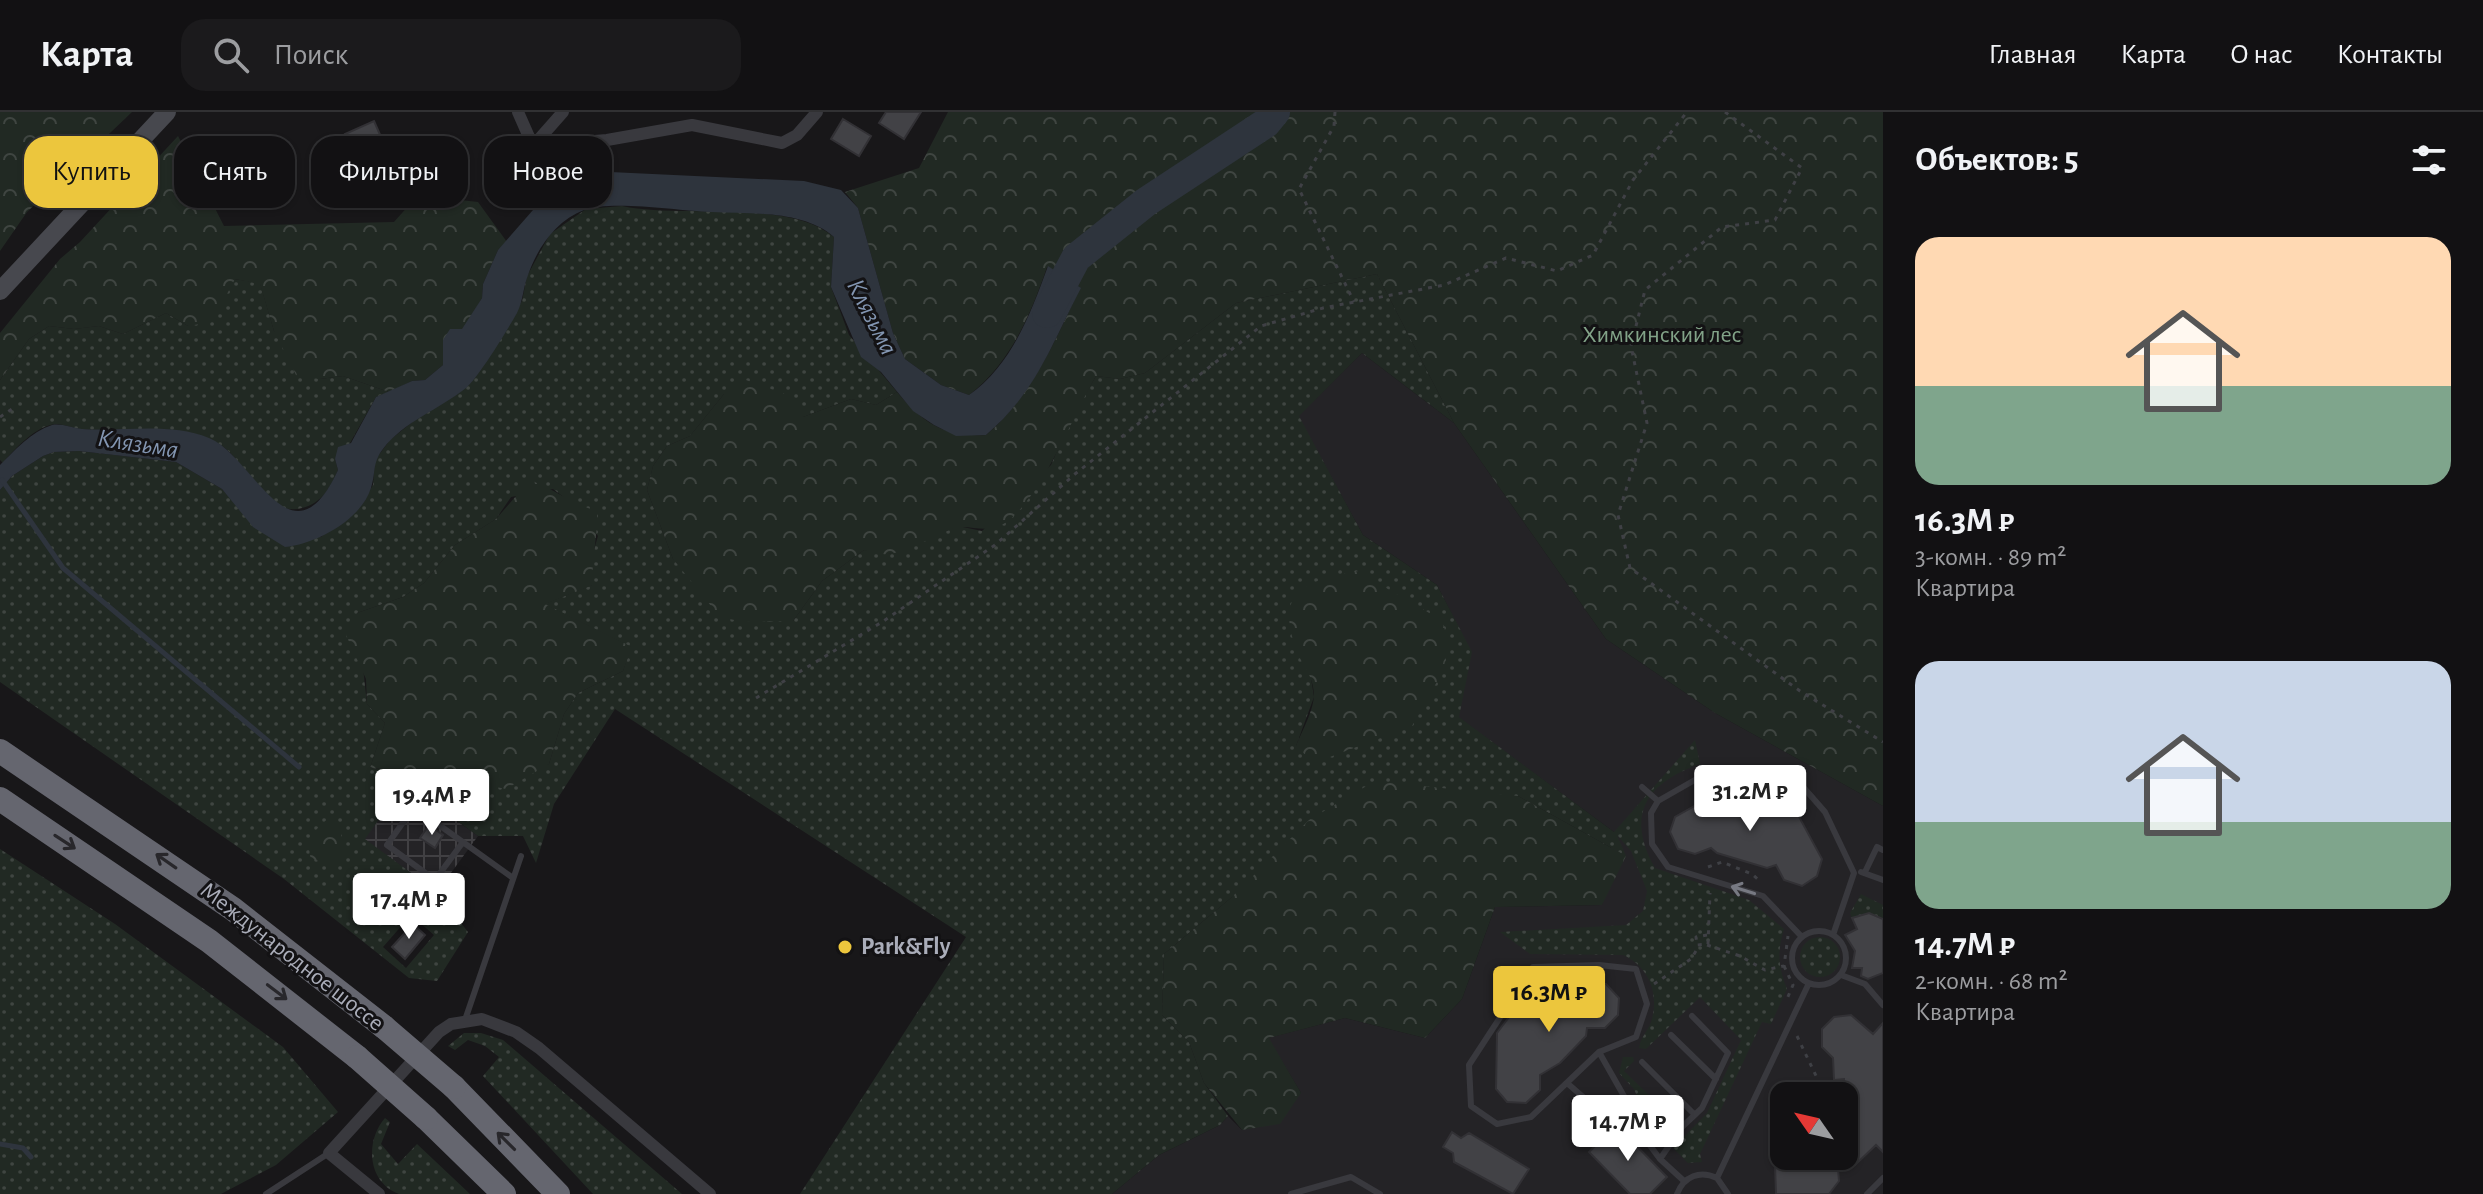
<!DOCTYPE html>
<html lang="ru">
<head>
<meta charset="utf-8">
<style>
	:root { --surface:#121113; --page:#1b1a1c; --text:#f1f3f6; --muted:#9c9da0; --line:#313133; --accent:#ecc63d }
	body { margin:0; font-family:"Alegreya Sans",sans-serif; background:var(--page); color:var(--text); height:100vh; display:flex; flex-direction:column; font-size:30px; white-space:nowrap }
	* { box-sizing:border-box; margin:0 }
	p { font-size:26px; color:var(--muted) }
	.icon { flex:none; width:44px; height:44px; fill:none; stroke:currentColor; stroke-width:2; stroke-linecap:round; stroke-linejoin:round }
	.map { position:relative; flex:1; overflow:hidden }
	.drawer { display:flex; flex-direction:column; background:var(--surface); width:600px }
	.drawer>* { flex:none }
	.hud { position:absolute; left:24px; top:24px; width:760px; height:72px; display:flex; gap:16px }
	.needle { width:52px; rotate:304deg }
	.controls { position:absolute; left:1770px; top:970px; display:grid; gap:16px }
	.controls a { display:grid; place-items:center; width:88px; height:88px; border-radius:16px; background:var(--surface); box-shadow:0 2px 6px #0004,0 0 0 2px var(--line); font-size:40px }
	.price { position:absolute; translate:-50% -68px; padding:0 18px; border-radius:8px; background:#fff; color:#222; font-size:26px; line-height:52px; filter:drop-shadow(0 2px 4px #0008) }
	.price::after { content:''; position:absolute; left:50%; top:48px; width:24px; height:18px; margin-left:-12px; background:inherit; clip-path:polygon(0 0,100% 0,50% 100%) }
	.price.on { background:var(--accent); color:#111 }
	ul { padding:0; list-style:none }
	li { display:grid; align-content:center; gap:16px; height:424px; padding:0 32px }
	li span { display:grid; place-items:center; height:248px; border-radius:24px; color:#555 }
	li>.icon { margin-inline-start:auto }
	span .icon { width:144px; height:144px; fill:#fffc; stroke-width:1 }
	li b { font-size:34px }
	h2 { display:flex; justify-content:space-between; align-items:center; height:96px; padding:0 32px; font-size:34px }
	.chip { padding:0 28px; border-radius:24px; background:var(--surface); box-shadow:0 2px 6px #0004,0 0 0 2px var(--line); font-size:28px; line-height:72px }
	.chip.on { background:var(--accent); color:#111 }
	header { display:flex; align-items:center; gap:48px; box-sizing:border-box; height:112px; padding:0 40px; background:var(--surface); border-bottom:2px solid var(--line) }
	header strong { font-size:38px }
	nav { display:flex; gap:44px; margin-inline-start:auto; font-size:28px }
	.search { width:560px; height:72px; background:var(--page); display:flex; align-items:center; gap:20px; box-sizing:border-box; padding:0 28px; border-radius:24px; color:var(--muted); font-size:30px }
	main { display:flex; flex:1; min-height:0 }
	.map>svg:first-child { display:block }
	.built { fill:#242326; fill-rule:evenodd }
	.industrial { fill:url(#industrial-grid) }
	.grass { fill:url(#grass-dots); fill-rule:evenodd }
	.forest { fill:url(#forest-crowns) }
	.water { fill:#2e343d }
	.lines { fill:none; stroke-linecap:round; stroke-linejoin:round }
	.stream { stroke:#2e343d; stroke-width:5 }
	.river { stroke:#2e343d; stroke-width:30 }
	.building { fill:#424246; stroke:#323135; stroke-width:2 }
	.path { stroke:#3f4045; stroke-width:3; stroke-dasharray:4 6; stroke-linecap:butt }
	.lane { stroke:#39393e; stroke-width:6 }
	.street { stroke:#39393e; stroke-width:12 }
	.secondary { stroke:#47484e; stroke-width:18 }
	.highway { stroke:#65666f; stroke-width:24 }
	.highway-bridge { stroke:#65666f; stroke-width:24 }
	.oneway { stroke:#28272b }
	.oneway2 { stroke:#777982 }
	.poi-dot { fill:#ecc63d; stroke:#131214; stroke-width:3 }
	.labels { text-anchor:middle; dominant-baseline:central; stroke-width:6; stroke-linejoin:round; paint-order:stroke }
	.park-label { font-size:24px; fill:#82a388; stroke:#131214 }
	.poi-label { font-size:24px; font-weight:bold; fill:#aaadb9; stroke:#131214; text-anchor:start }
	.street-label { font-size:24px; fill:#aaadb9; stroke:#131214 }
	.water-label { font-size:26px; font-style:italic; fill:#8396b2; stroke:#131214 }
</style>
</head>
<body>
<header>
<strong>Карта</strong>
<div class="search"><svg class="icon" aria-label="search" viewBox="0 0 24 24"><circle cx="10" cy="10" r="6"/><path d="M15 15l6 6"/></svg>Поиск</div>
<nav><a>Главная</a><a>Карта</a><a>О нас</a><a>Контакты</a></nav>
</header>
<main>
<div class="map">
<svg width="1883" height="1082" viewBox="0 0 1883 1082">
	<defs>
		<pattern id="industrial-grid" width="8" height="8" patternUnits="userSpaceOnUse" patternTransform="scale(2)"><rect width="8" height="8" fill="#242326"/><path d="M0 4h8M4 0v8" fill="none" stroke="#414043"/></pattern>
		<pattern id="grass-dots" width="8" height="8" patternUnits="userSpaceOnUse" patternTransform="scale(2)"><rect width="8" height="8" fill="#212923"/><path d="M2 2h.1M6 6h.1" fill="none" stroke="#3f4541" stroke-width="1.8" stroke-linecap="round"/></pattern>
		<pattern id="forest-crowns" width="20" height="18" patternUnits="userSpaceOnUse" patternTransform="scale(2)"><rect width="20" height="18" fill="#212923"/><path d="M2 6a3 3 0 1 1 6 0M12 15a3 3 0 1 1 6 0" fill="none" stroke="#3f4541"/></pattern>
	</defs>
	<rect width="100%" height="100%" fill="#181719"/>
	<path class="built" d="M1362,241L1454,311L1606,527L1715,601L1883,694V1082H1112L1159,1043L1220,1013L1228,1004L1242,1018L1301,981L1268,926L1345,906L1425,926L1462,887L1495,795L1602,793L1614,720L1458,605L1471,540L1437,473L1363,423L1298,304ZM1784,984H1844V1044H1784Z"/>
	<path class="industrial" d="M404,671L478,724L437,780L364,727Z"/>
	<path class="grass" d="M622,94C681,107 787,86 834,125L831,175L849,223L897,280L876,293L851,287L803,305L724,282L690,324L667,334L653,354L647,378L673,447L793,509L822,469L864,438L889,442L958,414L982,419L1051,353L1071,307L1096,264L1120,267L1145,261L1236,191L1377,162L1454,311L1362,241L1299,304L1363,423L1437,473L1472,540L1459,605L1614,720L1695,628L1700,652C1646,671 1625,703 1655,756L1749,788L1784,817C1777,840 1778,854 1787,877L1771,912L1762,910L1700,1042L1702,1050L1688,1051L1673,1036L1707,1001L1741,928L1700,885L1646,937L1639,936C1640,926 1649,918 1652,907C1659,880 1648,854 1623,843L1530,842L1500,820L1626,813L1643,799L1647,779L1631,739L1617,723L1626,744L1518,684L1232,785L1164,842L1162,903L1189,930L1204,971L1228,1004L1220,1013L1159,1043L1112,1082H800L966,825L615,597L554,692L536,751L523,724H478L405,671L365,727L437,780L468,820L437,869L409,866L284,767L0,570V378L12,364L43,344L54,340L79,339L176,350L222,377L238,395L321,425L360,394L373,373L375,348L390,328L482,254L522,189L527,164L550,122L586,97ZM553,377L573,392L598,424L591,448L592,473L544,492L631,535L623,559L578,581L564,602L549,652L481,672L462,655L443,670L394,658L370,656L385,611L367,592L357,501L403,485L424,471L455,433L496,407L511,385ZM1310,560L1412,613L1296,634L1314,585ZM411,803L434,823L406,856L383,835Z
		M234,167L260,171L274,219L320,267L343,264L389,280L376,285L350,331L335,347L338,358C330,376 322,391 302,396C265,407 246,347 219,332C177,308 126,321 80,317C73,316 63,312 56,312C37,313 14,337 3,351L0,348V268L29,227L49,214L74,217L99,214L123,222L166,201L188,214Z
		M0,737L115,812L283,935L338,1000L276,1053L221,1082H0Z
		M1861,782L1883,793V807L1869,801L1852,806L1850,801Z
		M1800 845a20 20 0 1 1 40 0a20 20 0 1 1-40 0Z
		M464,921H481L503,928L682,1082H593L483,964L499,945L485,934L468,928L455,938L448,934Z
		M1623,945H1633L1634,949L1624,959L1676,1009V1018L1666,1027L1648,1012L1634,977L1619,961Z
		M385,1006L390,1010L381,1032L398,1052L417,1032L470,1082C453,1082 413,1082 399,1082C367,1070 365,1029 385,1006Z"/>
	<path class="forest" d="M0,0H132L27,100L0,139Z
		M948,0H1883V694L1715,601L1606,527L1454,311L1377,162L1236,191L1145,261L1120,267L1096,264C1073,303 1041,387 1005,411C985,424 968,410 952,417C933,424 908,440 888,442C881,443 871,440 864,438L822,469L793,509L744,510L720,505L673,447L647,378L653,354L667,334L690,324L724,282L743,267L790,284L803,305L851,287L876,293L897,280C924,312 944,325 986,323C1032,284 1055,229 1080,176L1047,155C1031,202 1010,252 969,283L941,273L905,247L893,221L858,96L845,80L919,56Z
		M178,24L224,114L394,110L427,73L449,69L460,88L478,90L507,130L498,138L483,172L482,186L443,253L425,268L412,269L389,280L343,264L320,267L296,263L274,219L260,172L235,167L212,210L188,214L166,201L123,222L99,214L74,217L49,214L29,227L0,268V221L60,147L80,130Z
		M530,368C554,377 572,392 597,399C598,425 591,447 593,473L545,492L632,535L623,559L578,581L564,602L549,652L506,677L481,672L462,656L443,670L394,658L370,656L385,611L367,592L366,567L346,523L357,501L403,485L424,471L455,433L496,407Z
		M1357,459L1443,509L1448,534L1443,559L1412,614L1314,651L1296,634C1302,619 1314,598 1314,582C1313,562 1302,554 1296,537C1274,475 1308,470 1357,459Z
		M1375,669L1518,684L1626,744L1602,793L1495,795L1462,887L1425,926L1345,906L1269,926L1301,981L1280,1012L1242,1018L1204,971L1189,930L1162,903L1164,842L1232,785L1309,708Z
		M330,705L341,711V723L347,735L343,746L336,753L311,747C305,725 315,718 330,705Z"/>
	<path class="water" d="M589,59L804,69L841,78L858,96L893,221L905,247L941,273L969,283C1011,254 1031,201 1048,154L1081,176C1052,231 1036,281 986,323L956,324L934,313L913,299L881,260L861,245L831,175L834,125C803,98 750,102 711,100C678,99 612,88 584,98C555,109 536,138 527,166C523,177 523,189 517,201C508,217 479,265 466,276C440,297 403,310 383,337C372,351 376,361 371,376C361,408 316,432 285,435L253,415L222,377L176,350L79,339L54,340L43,344L12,364L0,378V353C15,338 31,320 52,313C61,311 73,316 82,317C123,320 170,310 209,326C254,344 291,459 338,358L335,347L338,335L351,331L376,285L412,269L425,268L443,253V228L450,217H462L482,186L483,172L498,138L547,82L566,66Z"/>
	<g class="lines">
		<path class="stream" d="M2,368L63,456L299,655
			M0,1032L23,1036L31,1045"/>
		<path class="river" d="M1047,201L1076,146L1146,90L1266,11L1275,0"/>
	</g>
	<path class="building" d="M886,0H921L904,27L879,11Z
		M843,7L871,24L859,44L831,27Z
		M374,9L385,34L368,41L370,46L358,51L345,22Z
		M218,27L235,39L221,59L204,48Z
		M231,69L247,80L236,96L220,86Z
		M1730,674L1749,679L1757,693L1773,684L1791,690L1822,747L1817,764L1802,774L1784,768L1776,753L1767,756L1717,741L1711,736L1695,742L1678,737L1670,720L1675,705Z
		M429,713L443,723L435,736L420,726Z
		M1869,801L1883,807V861L1868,867L1861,864L1862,856H1852L1855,839L1845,823L1857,817L1852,806Z
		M413,812L425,823L405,847L392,835Z
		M1543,870L1606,872L1619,886L1618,903L1605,916H1587L1586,924L1560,951L1540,963V978L1526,991L1507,990L1496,977L1497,921L1512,901H1530V884Z
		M1851,903L1873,922L1883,911V1040L1876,1033L1855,1053L1844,1052V967L1834,968L1833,946L1822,935V917L1834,905Z
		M1616,1013L1667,1065L1650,1082H1630L1589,1040Z
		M1452,1020L1461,1026L1469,1021L1529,1057L1513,1082L1454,1050L1453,1041L1443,1035Z
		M1804,1044H1837L1839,1069L1829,1082H1776L1775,1053L1797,1052Z"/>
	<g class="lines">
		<path class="path" d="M1335,0L1334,14L1299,77L1354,190
			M1725,0L1802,56L1775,108L1722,115L1645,178L1631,234L1647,311L1618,403L1630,456L1800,579L1883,630
			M0,305L15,295
			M756,586L882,510L995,433L1075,362L1261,214L1323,196L1444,173L1506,146L1557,159L1593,143L1633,68L1687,0
			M1708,755L1722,750L1752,762L1761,770
			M1707,823L1696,825L1697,833L1708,832L1710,781
			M1707,833L1740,844L1765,858L1784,854L1788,824
			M1784,854L1793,873L1787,887
			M1654,872L1691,847L1699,834
			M1797,924L1818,968L1817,984
			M1774,1033L1784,1032"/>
		<path class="lane" d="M1642,675L1658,689
			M463,730L435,768L387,733L414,695L513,766
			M1861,760L1883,768
			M1865,760L1877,735L1883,738
			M1792 846a27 27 0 1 1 54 0a27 27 0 1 1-54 0Z
			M1802,825L1763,784L1668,755L1652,732L1651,701L1658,689L1700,665L1732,656L1804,676L1825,700L1854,761L1833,823
			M1841,863L1865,872L1883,893
			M465,908L521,744
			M1671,923L1716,967
			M1599,940L1636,925L1647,892L1636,857L1599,853L1533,855L1469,953L1471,994L1497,1012L1531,1005L1599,940L1629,993L1628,1004L1660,1047L1684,1069
			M1642,950L1695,1003
			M1567,971L1605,1004H1628
			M1660,1047L1682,1015L1702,996L1728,941L1692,904
			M1717,1066L1809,871
			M266,1082L329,1041
			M1291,1082L1351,1065L1380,1082
			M1677,1082C1684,1064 1700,1058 1717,1066L1728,1082
			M1867,1082L1883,1066"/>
		<path class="street" d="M518,0L533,34
			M533,34L607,28L692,13L782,31L797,23L817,0
			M533,34L563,0
			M379,1082L329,1041L439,920L451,912L482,907L516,920L539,936L710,1082"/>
		<path class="secondary" d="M0,179L167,0"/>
		<path class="highway" d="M0,639L233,797L384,915
			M0,687L209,829L357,945
			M454,975L558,1082
			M426,1006L504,1082"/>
		<path class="highway-bridge" d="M384,915L454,975
			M357,945L426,1006"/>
	</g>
	<defs><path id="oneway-shaft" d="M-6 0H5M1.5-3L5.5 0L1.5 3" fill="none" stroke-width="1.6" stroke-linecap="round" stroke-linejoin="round" transform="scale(2)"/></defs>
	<g class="oneway">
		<use href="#oneway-shaft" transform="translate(65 730) rotate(33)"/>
		<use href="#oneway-shaft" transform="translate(166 749) rotate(-145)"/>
		<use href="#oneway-shaft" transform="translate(277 880) rotate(37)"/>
		<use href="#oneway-shaft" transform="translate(506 1029) rotate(-135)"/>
	</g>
	<use class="oneway2" href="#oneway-shaft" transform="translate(1743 778) rotate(-163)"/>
	<circle class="poi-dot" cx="845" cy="835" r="8"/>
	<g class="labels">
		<g class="park-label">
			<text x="1662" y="223">Химкинский лес</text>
		</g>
		<g class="poi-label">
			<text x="861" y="835">Park&amp;Fly</text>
		</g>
		<g class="street-label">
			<text transform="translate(292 845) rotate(38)">Международное шоссе</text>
		</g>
		<g class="water-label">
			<text transform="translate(872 205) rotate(63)">Клязьма</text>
			<text transform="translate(138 332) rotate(9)">Клязьма</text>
		</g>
	</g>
</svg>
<div class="controls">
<a><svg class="needle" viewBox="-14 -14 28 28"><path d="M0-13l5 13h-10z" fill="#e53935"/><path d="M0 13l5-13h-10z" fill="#9c9da0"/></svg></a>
</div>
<b class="price" style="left:1750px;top:721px">31.2M ₽</b>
<b class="price" style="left:432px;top:725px">19.4M ₽</b>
<b class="price" style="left:409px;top:829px">17.4M ₽</b>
<b class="price on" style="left:1549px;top:922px">16.3M ₽</b>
<b class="price" style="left:1628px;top:1051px">14.7M ₽</b>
<div class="hud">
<a class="chip on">Купить</a>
<a class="chip">Снять</a>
<a class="chip">Фильтры</a>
<a class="chip">Новое</a>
</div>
</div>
<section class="drawer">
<h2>Объектов: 5<svg class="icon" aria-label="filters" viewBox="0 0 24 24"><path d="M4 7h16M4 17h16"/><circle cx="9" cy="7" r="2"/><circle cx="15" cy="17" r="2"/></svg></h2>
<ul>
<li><span style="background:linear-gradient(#ffd9b3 60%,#7fa58c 0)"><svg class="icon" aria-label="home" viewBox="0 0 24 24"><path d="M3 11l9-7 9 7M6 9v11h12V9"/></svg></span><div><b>16.3M ₽</b><p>3-комн. · 89 m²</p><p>Квартира</p></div></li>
<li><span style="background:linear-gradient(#c9d6e8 65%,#7fa58c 0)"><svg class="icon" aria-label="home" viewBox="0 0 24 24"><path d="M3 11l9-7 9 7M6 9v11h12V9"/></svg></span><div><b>14.7M ₽</b><p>2-комн. · 68 m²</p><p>Квартира</p></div></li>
</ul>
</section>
</main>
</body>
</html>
